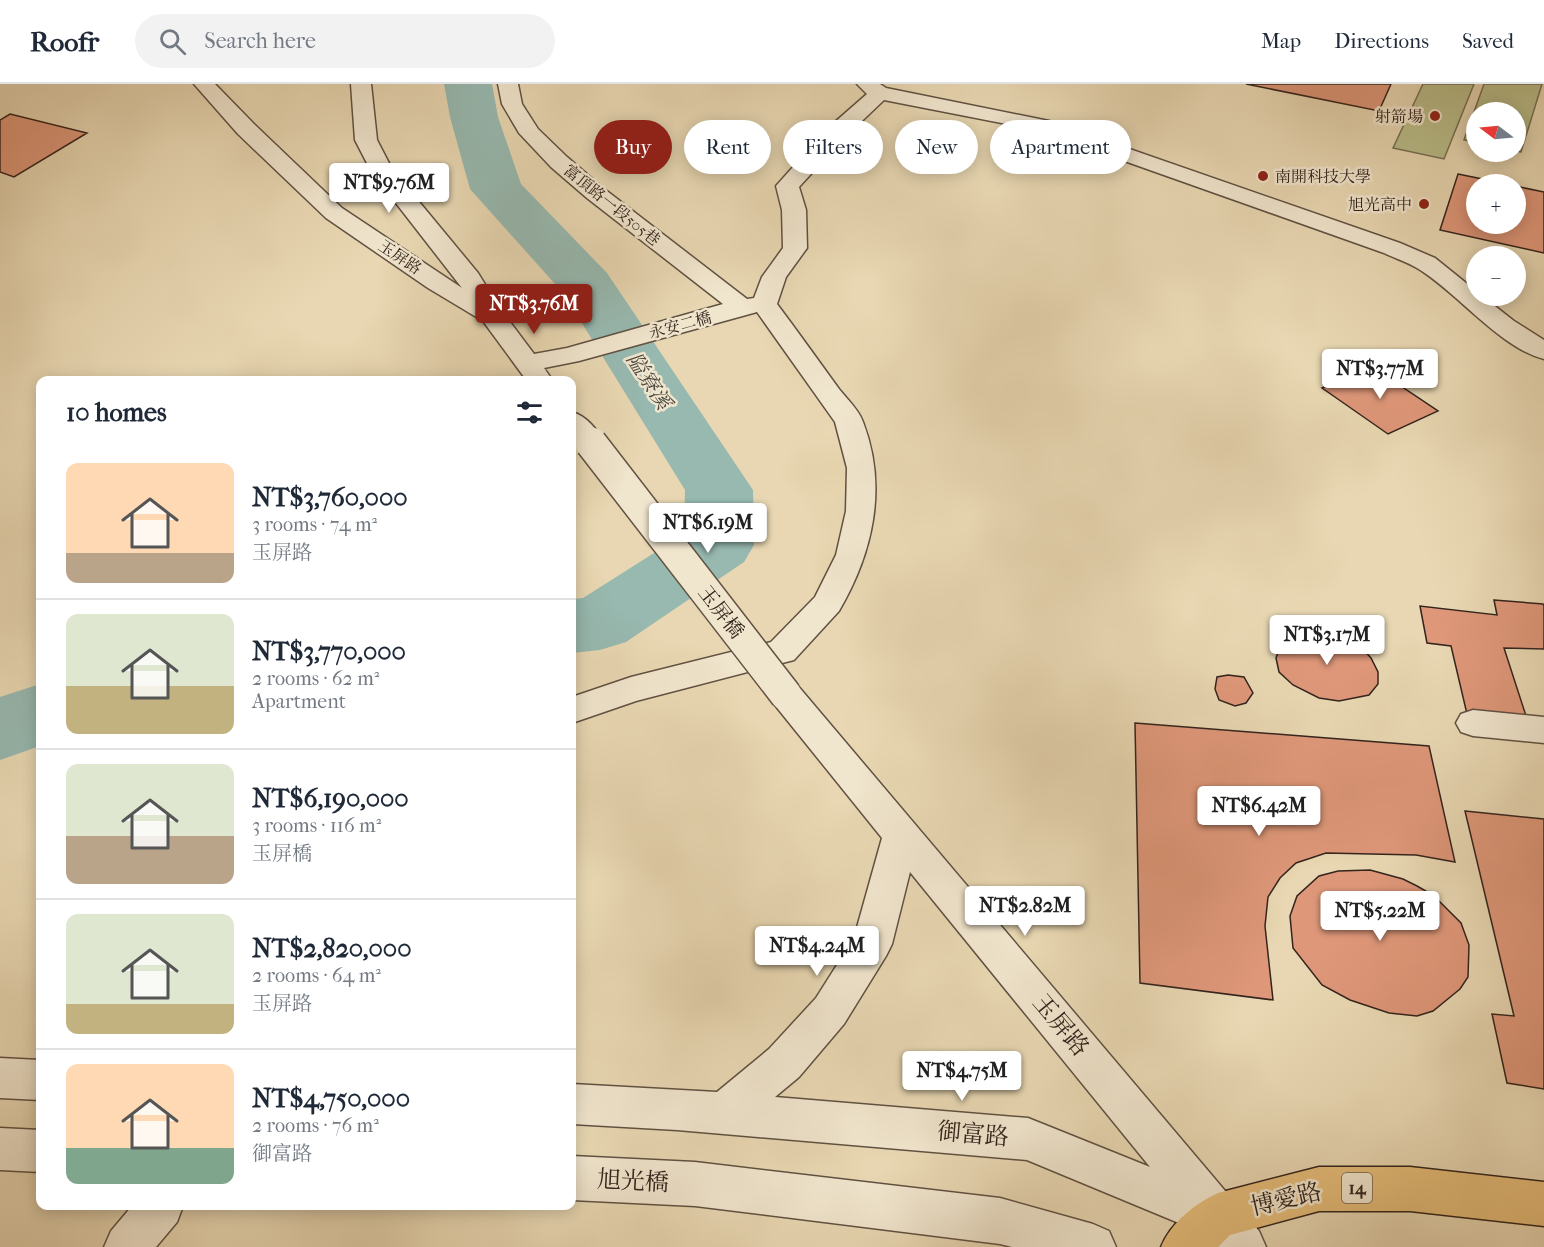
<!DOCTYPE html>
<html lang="en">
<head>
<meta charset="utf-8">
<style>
	:root { --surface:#fff; --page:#f2f2f3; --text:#1f2937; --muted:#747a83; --line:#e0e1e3; --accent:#8f2418 }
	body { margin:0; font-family:"IM FELL French Canon","Noto Serif TC",serif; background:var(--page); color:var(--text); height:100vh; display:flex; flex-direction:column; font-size:22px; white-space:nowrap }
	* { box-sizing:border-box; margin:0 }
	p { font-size:20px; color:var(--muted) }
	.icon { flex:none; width:33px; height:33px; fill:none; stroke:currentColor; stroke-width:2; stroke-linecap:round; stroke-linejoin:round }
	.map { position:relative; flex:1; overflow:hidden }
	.panel { position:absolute; left:36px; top:292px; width:540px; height:834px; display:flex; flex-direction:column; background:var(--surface); border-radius:12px; box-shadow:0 3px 15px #0003 }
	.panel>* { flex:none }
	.hud { position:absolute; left:594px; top:36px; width:570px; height:54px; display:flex; gap:12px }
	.needle { width:39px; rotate:286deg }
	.tools { position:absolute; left:1466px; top:18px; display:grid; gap:12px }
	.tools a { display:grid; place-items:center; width:60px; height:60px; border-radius:50%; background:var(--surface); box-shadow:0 3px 15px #0003; font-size:30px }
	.price { position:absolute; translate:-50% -51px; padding:0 14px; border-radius:6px; background:#fff; color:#222; font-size:20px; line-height:39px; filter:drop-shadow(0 2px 3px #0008) }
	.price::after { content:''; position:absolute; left:50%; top:36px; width:18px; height:14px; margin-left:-9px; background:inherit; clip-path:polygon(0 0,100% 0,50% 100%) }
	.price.active { background:var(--accent); color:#fff }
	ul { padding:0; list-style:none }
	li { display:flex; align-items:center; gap:18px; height:150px; padding:0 30px }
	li+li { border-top:2px solid var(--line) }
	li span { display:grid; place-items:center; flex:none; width:168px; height:120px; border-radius:12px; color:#555 }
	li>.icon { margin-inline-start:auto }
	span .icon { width:72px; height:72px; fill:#fffc; stroke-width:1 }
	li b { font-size:26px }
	h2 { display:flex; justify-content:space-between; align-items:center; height:72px; padding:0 30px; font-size:26px }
	.pill { padding:0 21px; border-radius:27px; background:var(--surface); box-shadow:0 3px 15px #0003; font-size:21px; line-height:54px }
	.pill.active { background:var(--accent); color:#fff }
	header { display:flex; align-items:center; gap:36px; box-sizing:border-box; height:84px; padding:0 30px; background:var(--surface); border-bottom:2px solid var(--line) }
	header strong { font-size:28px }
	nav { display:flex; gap:33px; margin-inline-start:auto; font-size:21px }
	.search { width:420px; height:54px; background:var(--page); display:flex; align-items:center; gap:15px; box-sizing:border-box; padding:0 21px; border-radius:33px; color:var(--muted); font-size:22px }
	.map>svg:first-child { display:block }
	.green { fill:#b9bd8a; stroke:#767054; stroke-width:1.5 }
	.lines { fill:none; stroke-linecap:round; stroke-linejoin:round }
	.river { fill:#97b9b0; fill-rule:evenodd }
	.building { fill:#de9779; stroke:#33241d; stroke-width:1.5 }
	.minor-casing { stroke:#605142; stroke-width:3 }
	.major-casing { stroke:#33241d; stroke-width:3 }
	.minor { fill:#f0e5cd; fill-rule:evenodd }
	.major { fill:#e4bc79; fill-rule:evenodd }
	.minor-bridge-casing { stroke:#605142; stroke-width:34; stroke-linecap:butt }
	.minor-bridge { stroke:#f0e5cd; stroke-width:31 }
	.poi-dot { fill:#8f2418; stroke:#f0e5cd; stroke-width:2 }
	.labels { text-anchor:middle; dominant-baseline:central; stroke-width:5; stroke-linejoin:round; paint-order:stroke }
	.far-poi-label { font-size:16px; fill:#33241d; stroke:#f0e5cd; text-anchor:end }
	.far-street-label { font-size:16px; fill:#33241d; stroke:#f0e5cd }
	.shield { fill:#f0e5cd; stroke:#6c5e52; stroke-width:1.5 }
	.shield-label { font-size:18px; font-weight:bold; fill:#33241d }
	.street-label { font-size:20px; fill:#33241d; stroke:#f0e5cd }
	.water-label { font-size:21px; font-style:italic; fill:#4c4942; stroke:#f0e5cd }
	.near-street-label { font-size:24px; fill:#33241d; stroke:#f0e5cd }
</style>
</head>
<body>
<header>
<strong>Roofr</strong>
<div class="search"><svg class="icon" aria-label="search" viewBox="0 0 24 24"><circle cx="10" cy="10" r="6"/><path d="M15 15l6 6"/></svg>Search here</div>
<nav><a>Map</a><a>Directions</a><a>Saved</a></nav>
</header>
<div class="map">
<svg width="1544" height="1163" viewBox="0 0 1544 1163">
	<rect width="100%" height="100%" fill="#e8d7b2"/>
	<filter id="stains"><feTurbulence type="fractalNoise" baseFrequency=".00333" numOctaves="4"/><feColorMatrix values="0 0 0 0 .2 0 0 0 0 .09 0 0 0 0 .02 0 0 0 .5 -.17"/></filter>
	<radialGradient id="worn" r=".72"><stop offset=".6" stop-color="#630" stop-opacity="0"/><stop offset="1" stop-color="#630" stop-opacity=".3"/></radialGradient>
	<path class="green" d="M1423,0H1474L1444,75L1393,64Z
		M1484,0H1542L1521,68L1515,67V28H1476V58L1464,56Z"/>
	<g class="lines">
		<path class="river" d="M444,0H492L498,33L521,100L607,189L753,406L754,461L744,478L626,558L600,566L572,569V515L583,514L684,450L685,406L564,210L470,105L450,33Z
			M40,600V662L0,676V613Z"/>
	</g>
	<path class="building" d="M1246,0H1391L1379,27Z
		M10,30L87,49L14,93L0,88V36Z
		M1458,90L1507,100H1476V140H1515V102L1544,108V169L1440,146Z
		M1371,282L1438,327L1388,350L1322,304Z
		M1494,516L1543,520L1544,522V565L1504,564L1527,635L1467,630L1451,562L1427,559L1420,522L1497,531Z
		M1309,548L1329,549L1347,555L1363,565L1371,574L1378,588V600L1369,611L1339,617L1319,614L1293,601L1279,588L1276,574L1281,560L1295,552Z
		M1228,591L1244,593L1253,609L1246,619L1235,622L1219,616L1215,605L1217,593Z
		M1135,639L1429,662L1455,778L1416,771L1326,769L1296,779L1280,794L1268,813L1265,842L1273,916L1140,899Z
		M1465,727L1544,735V1005L1507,999L1492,930L1514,932Z
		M1370,786L1403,795L1417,802L1433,811L1461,839L1469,861L1468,893L1460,905L1433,927L1417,932L1389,929L1350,916L1322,901L1293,864L1290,832L1297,812L1319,792L1338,787Z"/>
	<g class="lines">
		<g class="minor-casing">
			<path id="minor" d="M194,0H215L254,40L342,124L462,204L371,87L355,56L351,0H371L377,56L392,85L478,189L501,226L534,270L567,264L723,220L587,114L551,83L519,49L502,20L498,0H518L522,20L538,45L567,73L603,104L747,215L754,214L762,193L783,164L782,126L776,102L827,45L867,10L857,0H880L886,4L1049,37L1400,159L1435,174L1476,207V212H1482L1514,237L1544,256V275C1500,264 1456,207 1417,184C1407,178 1394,174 1384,169L1037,46L884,16L843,55L799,103L806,126L807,164L786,193L777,220C798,248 818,276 839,305C847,315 859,326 863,338C888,403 873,469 839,527L794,576L636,617L572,639V613L631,593L771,558L815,513L836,471L846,427L847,384L835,338L757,228L579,277L544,284L553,297H527L483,237L428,204L326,134L238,50Z
				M572,328C587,332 597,346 605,359L601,365C586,369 581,365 572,354Z
				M786,598L798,602L1259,1147L1266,1163H1214L1203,1149L1027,1076L677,1046L572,1040V1000L717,1008L769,965L816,914L854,854L882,754L774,620L769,611L774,602ZM910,788L1150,1083L1028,1034L775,1013L799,993L844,940L886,872L892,860Z
				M1473,626L1544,633V659L1473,652L1461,648L1456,639L1461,630Z
				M0,974L40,976V1016L0,1014Z
				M0,1044L40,1046V1088L0,1086Z
				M572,1072L695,1078L1000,1114L1093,1140L1109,1147L1116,1163H1012L1000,1160L695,1122L572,1116Z
				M132,1122H183L177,1138L156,1163H104L111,1147Z"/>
		</g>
		<g class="major-casing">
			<path id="major" d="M1319,1083H1410L1544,1098V1142L1410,1127H1319L1230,1151L1218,1163H1161C1171,1139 1194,1120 1218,1109Z"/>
		</g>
		<use href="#minor" class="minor"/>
		<use href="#major" class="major"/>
		<g class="minor-bridge-casing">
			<path id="minor-bridge" d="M591,359L786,611"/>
		</g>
		<use href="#minor-bridge" class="minor-bridge"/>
	</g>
	<g class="poi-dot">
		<circle cx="1435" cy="32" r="6"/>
		<circle cx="1263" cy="92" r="6"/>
		<circle cx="1424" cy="120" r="6"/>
	</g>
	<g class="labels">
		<g class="far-poi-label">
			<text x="1423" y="32">射箭場</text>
			<text x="1275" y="92" text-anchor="start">南開科技大學</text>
			<text x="1412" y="120">旭光高中</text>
		</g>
		<g class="far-street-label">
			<text transform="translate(612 121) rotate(39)">富頂路一段505巷</text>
			<text transform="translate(400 173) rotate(34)">玉屏路</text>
			<text transform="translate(680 241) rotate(-15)">永安二橋</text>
		</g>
		<rect class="shield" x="1342" y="1089" width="30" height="30" rx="4.5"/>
		<g class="shield-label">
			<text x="1357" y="1104">14</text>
		</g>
		<g class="street-label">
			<text transform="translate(721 528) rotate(52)">玉屏橋</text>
		</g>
		<g class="water-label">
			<text transform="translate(649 297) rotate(57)">隘寮溪</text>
		</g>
		<g class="near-street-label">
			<text transform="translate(1061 941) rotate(50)">玉屏路</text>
			<text transform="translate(973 1050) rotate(5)">御富路</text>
			<text transform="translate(633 1097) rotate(3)">旭光橋</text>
			<text transform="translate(1286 1115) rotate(-13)">博愛路</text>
		</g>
	</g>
	<rect width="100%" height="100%" filter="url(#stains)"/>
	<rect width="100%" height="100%" fill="url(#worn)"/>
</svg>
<div class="tools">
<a><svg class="needle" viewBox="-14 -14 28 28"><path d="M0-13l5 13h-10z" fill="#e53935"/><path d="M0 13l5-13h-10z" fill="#747a83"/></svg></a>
<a>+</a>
<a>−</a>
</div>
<b class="price" style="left:389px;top:130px">NT$9.76M</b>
<b class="price active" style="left:534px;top:251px">NT$3.76M</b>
<b class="price" style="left:1380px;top:316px">NT$3.77M</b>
<b class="price" style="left:708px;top:470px">NT$6.19M</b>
<b class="price" style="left:1327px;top:582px">NT$3.17M</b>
<b class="price" style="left:1259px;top:753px">NT$6.42M</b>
<b class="price" style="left:1025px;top:853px">NT$2.82M</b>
<b class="price" style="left:1380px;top:858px">NT$5.22M</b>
<b class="price" style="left:817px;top:893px">NT$4.24M</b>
<b class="price" style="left:962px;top:1018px">NT$4.75M</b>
<div class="hud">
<a class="pill active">Buy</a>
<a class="pill">Rent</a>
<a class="pill">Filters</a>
<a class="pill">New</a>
<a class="pill">Apartment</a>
</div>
<section class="panel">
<h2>10 homes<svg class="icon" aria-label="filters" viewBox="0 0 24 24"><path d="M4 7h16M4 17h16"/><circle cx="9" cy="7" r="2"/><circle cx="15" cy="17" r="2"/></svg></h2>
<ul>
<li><span style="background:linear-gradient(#ffd9b3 75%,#b9a48a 0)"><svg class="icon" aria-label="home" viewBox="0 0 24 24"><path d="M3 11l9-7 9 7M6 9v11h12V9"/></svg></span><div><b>NT$3,760,000</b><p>3 rooms · 74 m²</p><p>玉屏路</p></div></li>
<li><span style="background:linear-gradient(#dfe7d0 60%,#c2b280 0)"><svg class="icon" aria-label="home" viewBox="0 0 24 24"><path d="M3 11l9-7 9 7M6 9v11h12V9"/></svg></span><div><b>NT$3,770,000</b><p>2 rooms · 62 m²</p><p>Apartment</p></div></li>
<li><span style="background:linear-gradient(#dfe7d0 60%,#b9a48a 0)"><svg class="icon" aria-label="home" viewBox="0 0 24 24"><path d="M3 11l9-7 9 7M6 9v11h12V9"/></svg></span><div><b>NT$6,190,000</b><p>3 rooms · 116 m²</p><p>玉屏橋</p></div></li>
<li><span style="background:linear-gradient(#dfe7d0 75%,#c2b280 0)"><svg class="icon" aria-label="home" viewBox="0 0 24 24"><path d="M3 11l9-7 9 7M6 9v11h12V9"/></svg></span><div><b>NT$2,820,000</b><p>2 rooms · 64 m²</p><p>玉屏路</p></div></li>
<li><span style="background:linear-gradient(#ffd9b3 70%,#7fa58c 0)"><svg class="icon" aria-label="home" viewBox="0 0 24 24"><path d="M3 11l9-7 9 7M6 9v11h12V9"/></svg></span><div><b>NT$4,750,000</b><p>2 rooms · 76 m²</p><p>御富路</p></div></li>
</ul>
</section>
</div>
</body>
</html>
